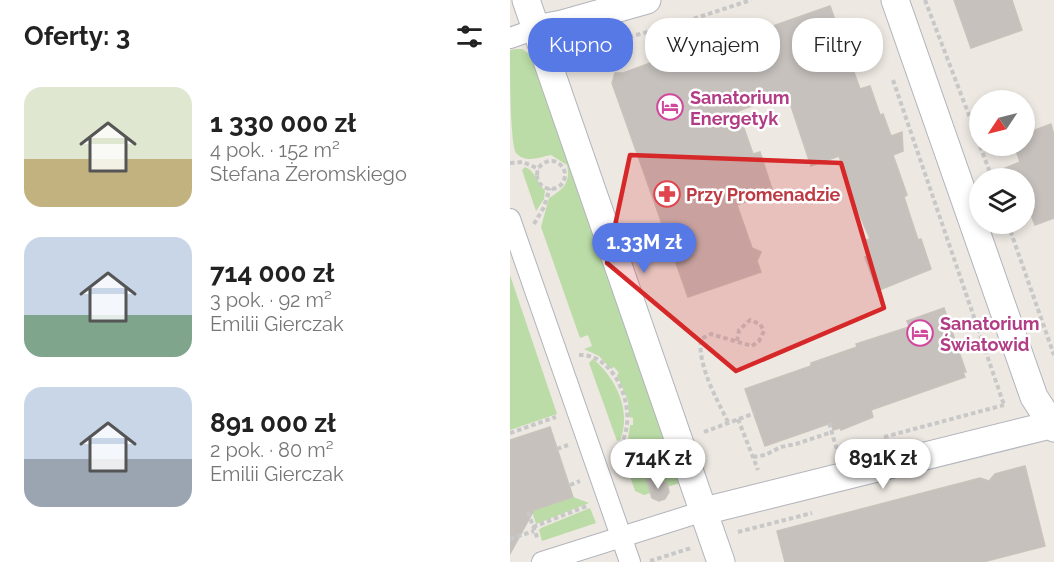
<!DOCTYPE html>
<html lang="pl">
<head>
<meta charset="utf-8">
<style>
	:root { --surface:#fff; --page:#f2f2f2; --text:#222; --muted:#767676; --accent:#5779e5 }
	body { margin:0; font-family:Raleway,sans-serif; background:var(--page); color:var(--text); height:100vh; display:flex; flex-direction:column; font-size:22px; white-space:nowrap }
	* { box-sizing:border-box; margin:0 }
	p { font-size:20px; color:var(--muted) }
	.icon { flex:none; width:33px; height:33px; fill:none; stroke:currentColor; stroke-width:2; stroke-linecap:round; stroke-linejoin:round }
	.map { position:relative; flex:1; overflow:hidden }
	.drawer { display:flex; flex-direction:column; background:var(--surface); width:510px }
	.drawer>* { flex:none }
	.hud { position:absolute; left:18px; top:18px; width:435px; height:54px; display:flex; gap:12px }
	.needle { width:39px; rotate:235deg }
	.controls { position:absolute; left:459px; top:90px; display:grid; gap:12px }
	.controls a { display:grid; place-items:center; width:66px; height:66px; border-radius:50%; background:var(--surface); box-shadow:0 3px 9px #0003; font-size:30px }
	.price { position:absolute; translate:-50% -51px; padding:0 14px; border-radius:21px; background:#fff; color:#222; font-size:20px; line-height:39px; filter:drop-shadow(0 2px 3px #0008) }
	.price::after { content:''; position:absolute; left:50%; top:36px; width:18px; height:14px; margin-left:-9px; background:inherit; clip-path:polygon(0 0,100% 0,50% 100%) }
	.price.selected { background:var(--accent); color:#fff }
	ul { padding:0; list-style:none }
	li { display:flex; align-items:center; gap:18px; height:150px; padding:0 24px }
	li span { display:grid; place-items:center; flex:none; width:168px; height:120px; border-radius:18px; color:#555 }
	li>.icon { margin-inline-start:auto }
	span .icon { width:72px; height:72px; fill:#fffc; stroke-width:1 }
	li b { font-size:26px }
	h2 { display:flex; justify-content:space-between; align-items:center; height:72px; padding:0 24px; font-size:26px }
	.chip { padding:0 21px; border-radius:24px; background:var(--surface); box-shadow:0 3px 9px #0003; font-size:21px; line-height:54px }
	.chip.selected { background:var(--accent); color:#fff }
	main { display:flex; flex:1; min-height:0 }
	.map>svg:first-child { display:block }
	.green { fill:#bbdca6 }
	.building { fill:#c6c1bd; stroke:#c8c3bb; stroke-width:1.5 }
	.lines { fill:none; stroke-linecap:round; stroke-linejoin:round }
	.pedestrian-casing { stroke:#b2b4bc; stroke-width:22 }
	.minor-casing { stroke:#b2b4bc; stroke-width:29 }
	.path { stroke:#c8c8c8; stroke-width:4; stroke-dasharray:4.5 3; stroke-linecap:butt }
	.pedestrian { stroke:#fff; stroke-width:20 }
	.minor { stroke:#fff; stroke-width:27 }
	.marked { fill:#d62828; fill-opacity:0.2; stroke:#d62828; stroke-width:4.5; stroke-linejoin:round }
	.labels { text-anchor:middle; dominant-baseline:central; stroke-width:5; stroke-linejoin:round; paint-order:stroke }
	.hotel-label { font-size:18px; font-weight:bold; fill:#b23c85; stroke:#fff; text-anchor:start }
	.health-label { font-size:18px; font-weight:bold; fill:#be3a42; stroke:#fff; text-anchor:start }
</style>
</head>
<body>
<main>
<section class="drawer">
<h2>Oferty: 3<svg class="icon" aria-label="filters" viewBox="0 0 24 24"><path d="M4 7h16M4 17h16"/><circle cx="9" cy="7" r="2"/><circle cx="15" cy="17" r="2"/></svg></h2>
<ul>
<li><span style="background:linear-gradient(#dfe7d0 60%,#c2b280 0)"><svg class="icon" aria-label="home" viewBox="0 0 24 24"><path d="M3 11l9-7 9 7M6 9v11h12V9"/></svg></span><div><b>1 330 000 zł</b><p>4 pok. · 152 m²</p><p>Stefana Żeromskiego</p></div></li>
<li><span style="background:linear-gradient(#c9d6e8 65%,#7fa58c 0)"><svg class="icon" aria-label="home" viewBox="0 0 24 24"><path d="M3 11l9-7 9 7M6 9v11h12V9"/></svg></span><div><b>714 000 zł</b><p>3 pok. · 92 m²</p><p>Emilii Gierczak</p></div></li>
<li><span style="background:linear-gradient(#c9d6e8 60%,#9aa5b1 0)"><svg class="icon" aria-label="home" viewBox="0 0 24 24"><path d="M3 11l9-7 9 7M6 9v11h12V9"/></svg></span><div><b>891 000 zł</b><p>2 pok. · 80 m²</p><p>Emilii Gierczak</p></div></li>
</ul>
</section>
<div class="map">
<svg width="544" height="562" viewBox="0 0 544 562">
	<rect width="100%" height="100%" fill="#ede8e2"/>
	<path class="green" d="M6,49H12L22,56L170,483L157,487H140V493L134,495L125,491L112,453L118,439L120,425H123V418L119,417L118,401L107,375L109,373L104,367L101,369L89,356L74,349L82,346L78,335L70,338L31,227L39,198C53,189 61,183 57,165L41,155C30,157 16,164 6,153C0,141 0,69 0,50Z
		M15,167C25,171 28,183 35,191L34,199L26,211L12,170Z
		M0,275L47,414L0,430Z
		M83,359C106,378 122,411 110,440L107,441L79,363Z
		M63,497L79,503L26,524L22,511Z
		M80,508L86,523L32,541L29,530L31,528Z"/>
	<path class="building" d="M444,0H502L512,30L461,48Z
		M320,6L350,89L360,86L370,115L373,114L381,136L392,132L393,151L383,155L397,195L394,197L408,240L411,239L421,269L367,291L355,257L361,255L355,240L360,239L347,209L329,156L301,166L277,94L228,111L243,154L250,152L263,192L227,205L242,248L251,252L247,261L251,272L178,297L102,83L105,73H113L143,62L140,52L203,30L208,45Z
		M541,124L544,135V218L525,225L514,196V178H471L510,162L506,150L514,146V134Z
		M434,308L456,372H453L455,377L361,410L363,417L331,430L330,428L323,430L321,423L255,446L235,389L301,366V363L347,347L346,344L399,327L397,321Z
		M40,427L63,497L24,510L0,554V440Z
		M515,466L535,546L473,562H275L267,531L470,478L479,481L485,474Z
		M136,479L157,483L159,492L155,499L149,501L142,498Z"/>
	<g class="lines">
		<g class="pedestrian-casing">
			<path id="pedestrian" d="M0,38L26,29
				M0,219L120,562
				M32,562L194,511"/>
		</g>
		<g class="minor-casing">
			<path id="minor" d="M16,0L211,562
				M385,0L524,397L544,428
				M26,29L52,24L137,0
				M194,511L544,424"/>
		</g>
		<path class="path" d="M415,0L470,144
			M61,53L177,21L241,0
			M383,80L494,405
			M470,146L482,178
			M27 175a14 14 0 1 1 28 0a14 14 0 1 1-28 0Z
			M0,163L13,162L29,169
			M24,224L34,207L40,188
			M498,224L544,355
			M69,355C111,353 134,428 103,453
			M228,419L248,470
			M218,422C207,400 187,364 191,339L201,334L242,346L249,341L254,331L250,324L240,320L229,330L227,341
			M319,423L327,450
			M194,432L245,413
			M0,433L46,417
			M374,437L494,405
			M47,449L58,445
			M243,457L255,455L271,447L286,444L322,432
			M60,485L70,481
			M18,512L28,540
			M23,527L77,506
			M228,532L302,513
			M0,539L24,531
			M140,561L181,548"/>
		<use href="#pedestrian" class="pedestrian"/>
		<use href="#minor" class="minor"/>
	</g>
	<path class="marked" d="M120,155L331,163L374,308L226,371L97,263Z"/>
	<defs>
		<g id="hotel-ring" transform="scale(1.35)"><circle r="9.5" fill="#fff" stroke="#d1479c" stroke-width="1.5"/><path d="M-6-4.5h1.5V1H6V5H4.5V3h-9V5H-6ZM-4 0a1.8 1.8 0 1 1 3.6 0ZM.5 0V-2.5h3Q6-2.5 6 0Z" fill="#d1479c"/></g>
		<g id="pharmacy-ring" transform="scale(1.35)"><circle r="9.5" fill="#fff" stroke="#e0444e" stroke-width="1.5"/><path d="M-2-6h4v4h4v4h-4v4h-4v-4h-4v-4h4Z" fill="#e0444e"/></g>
	</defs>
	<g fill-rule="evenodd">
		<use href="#hotel-ring" x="160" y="107"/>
		<use href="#pharmacy-ring" x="157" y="194"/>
		<use href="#hotel-ring" x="410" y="333"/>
	</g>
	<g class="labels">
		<g class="hotel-label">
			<text x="180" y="97">Sanatorium<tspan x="180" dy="21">Energetyk</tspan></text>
			<text x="430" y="323">Sanatorium<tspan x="430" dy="21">Światowid</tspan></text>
		</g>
		<g class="health-label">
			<text x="176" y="194">Przy Promenadzie</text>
		</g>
	</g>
</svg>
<div class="controls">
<a><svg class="needle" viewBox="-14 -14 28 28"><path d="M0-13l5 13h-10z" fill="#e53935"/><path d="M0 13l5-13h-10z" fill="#767676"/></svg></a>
<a><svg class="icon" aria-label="layers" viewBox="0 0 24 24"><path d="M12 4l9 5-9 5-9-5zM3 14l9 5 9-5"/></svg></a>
</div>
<b class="price selected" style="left:134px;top:274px">1.33M zł</b>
<b class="price" style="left:148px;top:490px">714K zł</b>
<b class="price" style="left:373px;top:490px">891K zł</b>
<div class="hud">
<a class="chip selected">Kupno</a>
<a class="chip">Wynajem</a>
<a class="chip">Filtry</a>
</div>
</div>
</main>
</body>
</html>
